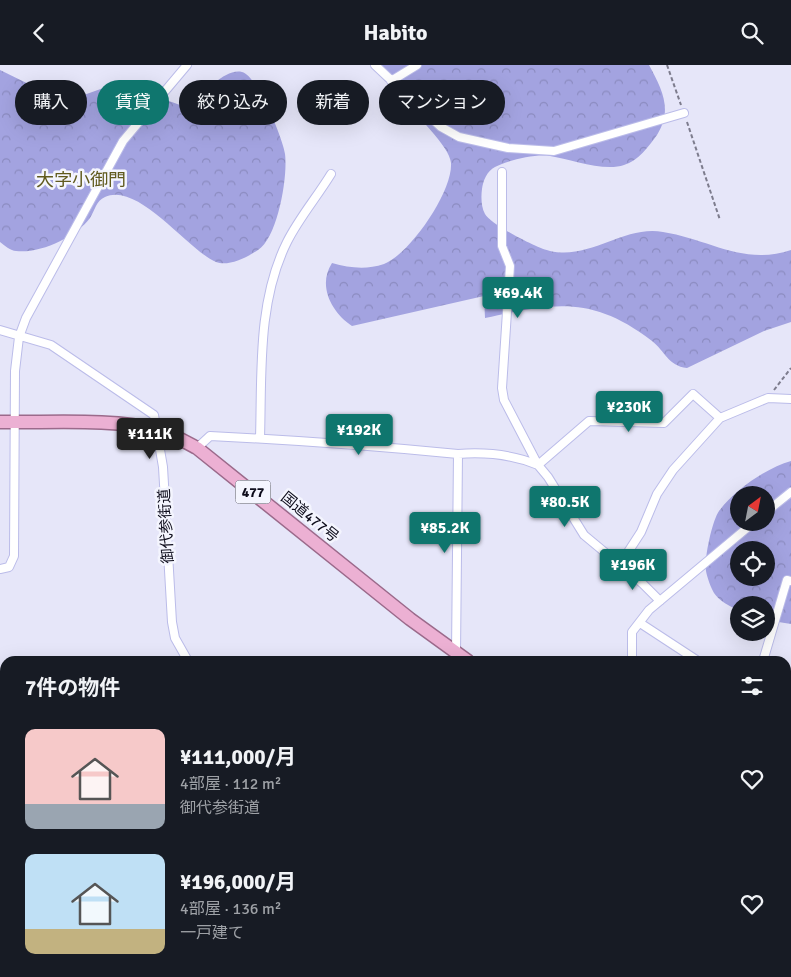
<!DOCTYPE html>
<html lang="ja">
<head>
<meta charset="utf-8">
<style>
	:root { --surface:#171b24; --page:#20242c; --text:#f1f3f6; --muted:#9ea1a6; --accent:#0f766e }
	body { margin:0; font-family:Signika,"Noto Sans JP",sans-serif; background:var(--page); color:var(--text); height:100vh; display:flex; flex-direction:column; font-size:19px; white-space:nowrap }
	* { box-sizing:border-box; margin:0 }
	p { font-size:16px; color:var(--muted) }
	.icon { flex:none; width:28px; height:28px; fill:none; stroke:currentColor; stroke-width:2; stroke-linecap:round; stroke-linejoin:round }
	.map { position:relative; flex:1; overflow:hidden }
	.panel { position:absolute; left:0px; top:591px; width:791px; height:321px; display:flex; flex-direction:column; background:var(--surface); border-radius:15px 15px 0 0; box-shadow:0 5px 20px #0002 }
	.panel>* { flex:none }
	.top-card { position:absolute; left:15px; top:15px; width:500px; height:45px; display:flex; gap:10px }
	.needle { width:32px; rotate:32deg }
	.controls { position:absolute; left:730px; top:421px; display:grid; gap:10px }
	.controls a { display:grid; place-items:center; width:45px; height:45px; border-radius:50%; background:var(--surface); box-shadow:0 5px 20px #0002; font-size:25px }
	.price { position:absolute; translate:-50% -42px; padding:0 11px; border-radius:5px; background:var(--accent); color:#fff; font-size:16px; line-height:32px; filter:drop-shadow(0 1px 2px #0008) }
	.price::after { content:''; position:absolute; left:50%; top:30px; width:15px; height:11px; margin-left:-8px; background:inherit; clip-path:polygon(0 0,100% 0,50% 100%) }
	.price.active { background:#222; color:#fff }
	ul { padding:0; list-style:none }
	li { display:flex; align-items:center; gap:15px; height:125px; padding:0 25px }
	li span { display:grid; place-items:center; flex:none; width:140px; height:100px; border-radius:10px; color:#555 }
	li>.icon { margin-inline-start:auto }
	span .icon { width:60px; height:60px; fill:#fffc; stroke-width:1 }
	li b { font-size:21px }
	h2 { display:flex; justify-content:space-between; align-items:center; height:60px; padding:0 25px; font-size:21px }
	.pill { padding:0 18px; border-radius:22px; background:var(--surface); box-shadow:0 5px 20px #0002; font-size:18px; line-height:45px }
	.pill.active { background:var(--accent); color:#fff }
	header { display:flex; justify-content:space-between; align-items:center; height:65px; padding:0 25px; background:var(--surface); font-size:22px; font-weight:700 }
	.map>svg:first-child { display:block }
	.forest { fill:url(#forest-crowns); fill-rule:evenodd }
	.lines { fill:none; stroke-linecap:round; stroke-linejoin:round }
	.river { stroke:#7ac7e4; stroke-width:16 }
	.minor-casing { stroke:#bbbce9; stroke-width:10 }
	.trunk-casing { stroke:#9b6a8b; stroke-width:15 }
	.path { stroke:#7d7c8d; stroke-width:2; stroke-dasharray:4 2.5; stroke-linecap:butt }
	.minor { stroke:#fff; stroke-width:8 }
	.trunk { stroke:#ecb0d3; stroke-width:12 }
	.labels { text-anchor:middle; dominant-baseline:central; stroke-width:5; stroke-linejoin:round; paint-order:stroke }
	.shield { fill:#f4f5fe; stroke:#52525f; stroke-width:1 }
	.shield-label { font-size:14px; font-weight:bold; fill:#0d0c1b }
	.street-label { font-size:15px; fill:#0d0c1b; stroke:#f4f5fe }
	.quarter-label { font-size:18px; fill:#605a1e; stroke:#f4f5fe }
</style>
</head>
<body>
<header><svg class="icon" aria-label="back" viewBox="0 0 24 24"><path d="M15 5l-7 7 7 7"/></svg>Habito<svg class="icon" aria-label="search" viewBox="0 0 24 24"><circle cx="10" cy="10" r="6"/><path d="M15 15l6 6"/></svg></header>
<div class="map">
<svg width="791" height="912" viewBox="0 0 791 912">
	<defs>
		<pattern id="forest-crowns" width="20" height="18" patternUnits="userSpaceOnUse" patternTransform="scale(1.25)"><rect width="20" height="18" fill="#a3a3e0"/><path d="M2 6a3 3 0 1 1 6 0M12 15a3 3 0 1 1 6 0" fill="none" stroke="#8b8bc0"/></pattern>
	</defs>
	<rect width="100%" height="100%" fill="#e6e6f9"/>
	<path class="forest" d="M379,0H649C662,24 673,45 657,70C649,81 638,96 624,100C604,107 570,94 550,91C534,89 509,95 495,102C487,106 483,116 482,124C481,131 481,142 485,149C490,159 538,184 550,186C591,195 624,160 663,167C709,174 743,201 791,185V257L764,266L687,303C668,301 665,286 652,276C592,230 554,238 485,253L484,231L352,261C332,248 317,221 332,198C350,203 366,205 384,199C410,189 453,126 451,98C450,81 414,49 403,34C395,23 387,11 379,0Z
		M0,5L45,27L81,31L109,21L125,20L180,40C184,38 189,37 194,34C207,27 225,3 242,7C257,10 283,74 285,89C288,111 278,172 258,185C248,192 228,202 216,197C189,186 138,116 105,132C96,136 95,145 90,153C76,172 40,189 16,186C11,186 4,180 0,177Z
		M791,396V559L766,555V540H739V546C730,541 719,536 714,528C711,523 707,512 706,506C704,494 712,456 719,446C735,425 766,403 791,396ZM739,430H766V458H739ZM739,485H766V512H739Z"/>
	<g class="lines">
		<path class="river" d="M0,795L5,796
			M786,802L791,807"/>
		<g class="minor-casing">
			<path id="minor" d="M375,0L441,62L459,72L508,83L554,86L684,48
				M391,16L417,0
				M502,107V181L510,201L502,323L504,335L538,400L548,412L584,470L643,519L660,536
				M0,265L51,280L154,350L163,402L172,557L175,573L188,596
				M260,373C262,309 257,237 287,177C299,153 317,132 331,109
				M197,383L210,371C293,375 376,381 458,389C485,387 514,390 538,400
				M538,400L589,356L664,358L693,329L720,353
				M766,447L791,427
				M619,501L641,467L657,429L673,405L720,353L768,333L791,334
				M0,504L9,502L14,491L15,306L19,272L26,253L123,76L187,0
				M640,558L698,596
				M456,589L458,389
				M632,596V567L649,545L753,458
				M763,596L787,515L791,516
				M0,811H5
				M67,908V912
				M247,908L249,912"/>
		</g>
		<g class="trunk-casing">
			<path id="trunk" d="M0,357C48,358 113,353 158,365C172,369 184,376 197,383L410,554L468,596
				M786,725L791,726"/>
		</g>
		<path class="path" d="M667,0L681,40
			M687,57L720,155
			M774,325L791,303
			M0,692L5,691
			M786,781L791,785
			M786,822L791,827
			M636,908V912"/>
		<use href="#minor" class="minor"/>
		<use href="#trunk" class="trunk"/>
	</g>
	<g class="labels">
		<rect class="shield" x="235.5" y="415.5" width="35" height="23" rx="4"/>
		<g class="shield-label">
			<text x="253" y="427">477</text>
		</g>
		<g class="street-label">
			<text transform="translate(310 452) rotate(39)">国道477号</text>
			<text transform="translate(166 461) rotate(-93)">御代参街道</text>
		</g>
		<g class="quarter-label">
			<text x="81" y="115">大字小御門</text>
		</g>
	</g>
</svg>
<div class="controls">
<a><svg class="needle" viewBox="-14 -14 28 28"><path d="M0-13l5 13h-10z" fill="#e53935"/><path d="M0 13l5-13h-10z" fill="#9ea1a6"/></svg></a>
<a><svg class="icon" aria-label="locate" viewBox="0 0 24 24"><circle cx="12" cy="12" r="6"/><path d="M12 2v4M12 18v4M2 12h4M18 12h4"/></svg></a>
<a><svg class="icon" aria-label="layers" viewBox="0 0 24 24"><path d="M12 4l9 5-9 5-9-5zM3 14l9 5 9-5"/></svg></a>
</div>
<b class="price" style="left:518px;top:254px">¥69.4K</b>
<b class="price" style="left:629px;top:368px">¥230K</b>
<b class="price" style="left:359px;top:391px">¥192K</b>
<b class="price active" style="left:150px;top:395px">¥111K</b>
<b class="price" style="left:565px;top:463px">¥80.5K</b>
<b class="price" style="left:445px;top:489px">¥85.2K</b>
<b class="price" style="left:633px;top:526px">¥196K</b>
<div class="top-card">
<a class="pill">購入</a>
<a class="pill active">賃貸</a>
<a class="pill">絞り込み</a>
<a class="pill">新着</a>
<a class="pill">マンション</a>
</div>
<section class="panel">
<h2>7件の物件<svg class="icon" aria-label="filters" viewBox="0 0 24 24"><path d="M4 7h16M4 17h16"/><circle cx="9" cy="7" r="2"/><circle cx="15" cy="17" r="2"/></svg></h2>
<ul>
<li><span style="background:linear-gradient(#f6c9c9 75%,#9aa5b1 0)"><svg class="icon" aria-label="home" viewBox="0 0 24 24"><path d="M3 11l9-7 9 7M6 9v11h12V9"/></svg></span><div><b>¥111,000/月</b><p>4部屋 · 112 m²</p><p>御代参街道</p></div><svg class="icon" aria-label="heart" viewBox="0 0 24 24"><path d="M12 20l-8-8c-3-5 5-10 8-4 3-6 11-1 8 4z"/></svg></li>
<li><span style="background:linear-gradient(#bfe0f5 75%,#c2b280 0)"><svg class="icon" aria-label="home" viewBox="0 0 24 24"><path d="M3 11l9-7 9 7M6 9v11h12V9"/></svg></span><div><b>¥196,000/月</b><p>4部屋 · 136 m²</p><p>一戸建て</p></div><svg class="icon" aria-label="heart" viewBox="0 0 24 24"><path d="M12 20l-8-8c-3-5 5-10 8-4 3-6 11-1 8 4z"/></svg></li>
</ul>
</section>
</div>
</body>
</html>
